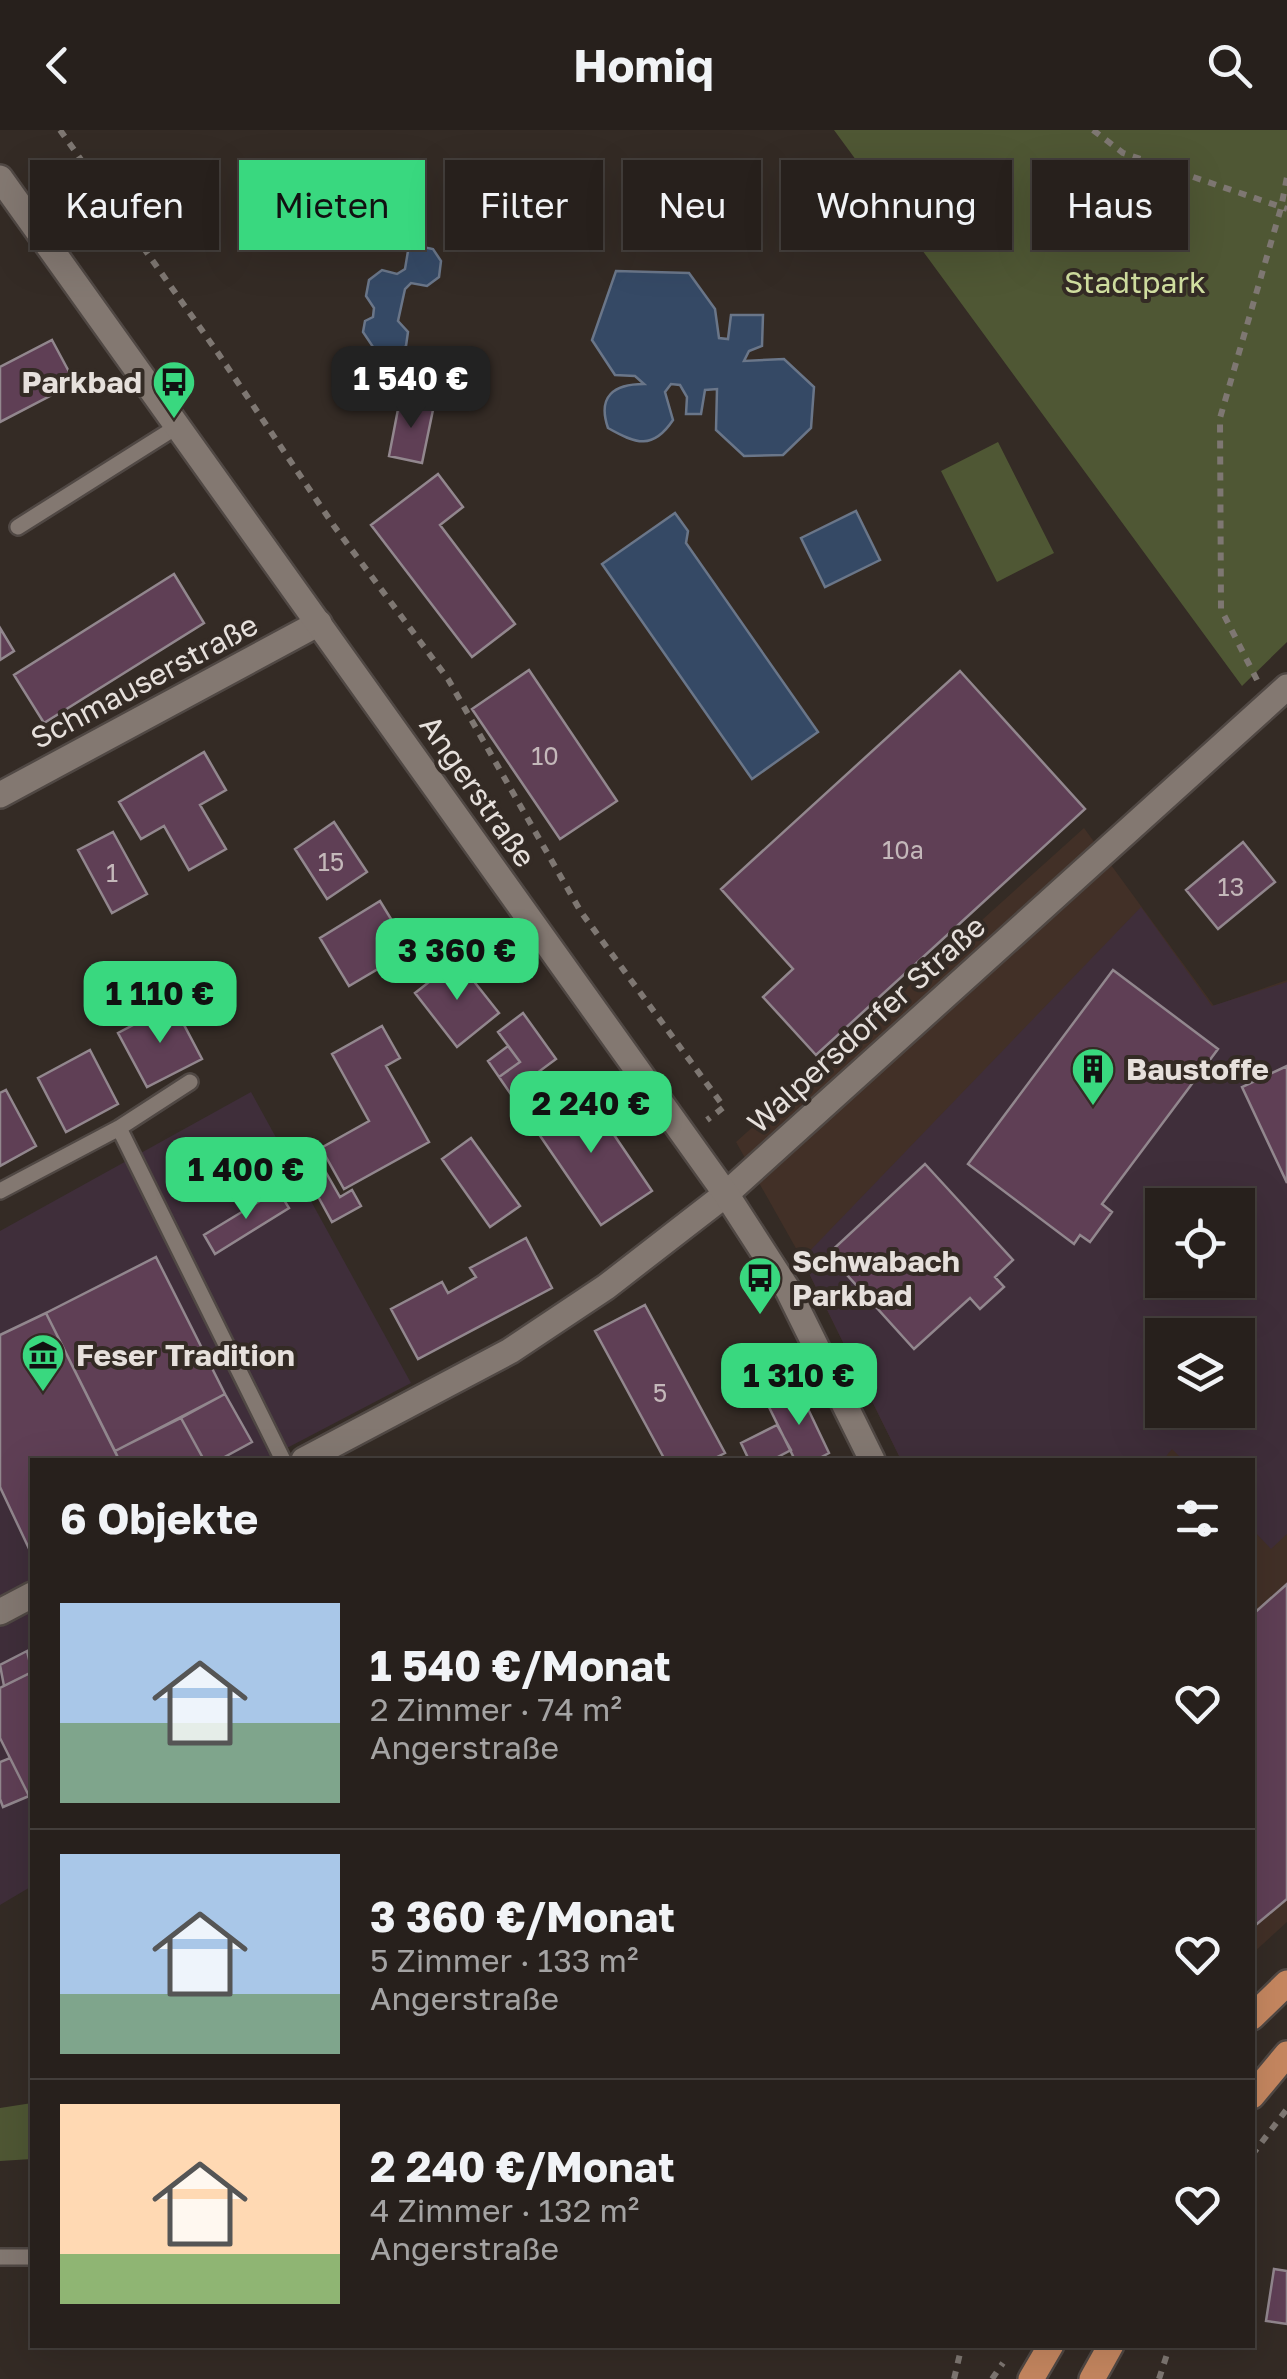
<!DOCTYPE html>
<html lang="de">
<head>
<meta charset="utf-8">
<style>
	:root { --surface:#27201c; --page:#332d29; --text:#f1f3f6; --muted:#a4a3a3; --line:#433e3b; --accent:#39d87f }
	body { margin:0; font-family:"Golos Text",sans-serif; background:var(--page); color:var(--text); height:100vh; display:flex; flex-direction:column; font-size:38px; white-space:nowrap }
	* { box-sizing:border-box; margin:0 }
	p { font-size:32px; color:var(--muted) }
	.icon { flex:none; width:55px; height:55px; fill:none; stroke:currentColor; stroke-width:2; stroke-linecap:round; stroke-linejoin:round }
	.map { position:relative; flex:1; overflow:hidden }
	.sheet { position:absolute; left:30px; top:1328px; width:1225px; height:890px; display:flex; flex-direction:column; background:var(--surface); border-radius:0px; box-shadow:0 10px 40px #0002,0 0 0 2px var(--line) }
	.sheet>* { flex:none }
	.hud { position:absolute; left:30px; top:30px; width:1228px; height:90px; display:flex; gap:20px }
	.buttons { position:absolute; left:1145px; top:1058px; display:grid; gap:20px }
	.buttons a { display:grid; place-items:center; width:110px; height:110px; border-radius:0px; background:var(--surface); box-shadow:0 10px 40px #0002,0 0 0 2px var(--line); font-size:50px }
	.price { position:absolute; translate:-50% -85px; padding:0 22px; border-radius:20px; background:var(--accent); color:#111; font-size:32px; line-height:65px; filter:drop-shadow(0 2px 5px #0008) }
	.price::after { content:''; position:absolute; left:50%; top:60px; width:30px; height:22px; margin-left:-15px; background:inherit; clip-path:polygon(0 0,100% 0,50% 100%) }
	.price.on { background:#222; color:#fff }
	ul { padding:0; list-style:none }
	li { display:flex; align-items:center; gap:30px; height:250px; padding:0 30px }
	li+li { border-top:2px solid var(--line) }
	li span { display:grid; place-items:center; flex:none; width:280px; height:200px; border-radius:0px; color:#555 }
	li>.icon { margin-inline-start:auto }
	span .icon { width:120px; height:120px; fill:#fffc; stroke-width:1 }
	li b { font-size:42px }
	h2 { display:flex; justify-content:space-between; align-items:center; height:120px; padding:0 30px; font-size:42px }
	.pill { padding:0 35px; border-radius:0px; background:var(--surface); box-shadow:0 10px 40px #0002,0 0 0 2px var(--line); font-size:35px; line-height:90px }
	.pill.on { background:var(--accent); color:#111 }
	header { display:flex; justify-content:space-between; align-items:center; height:130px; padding:0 30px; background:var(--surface); font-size:45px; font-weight:700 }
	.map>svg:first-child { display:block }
	.commercial { fill:#423027; fill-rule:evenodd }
	.industrial { fill:#3f2e3a; fill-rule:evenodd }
	.green { fill:#4f5734 }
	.water { fill:#354965; stroke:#6a7689; stroke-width:2.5 }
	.building { fill:#5f3f55; stroke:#92878e; stroke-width:2.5 }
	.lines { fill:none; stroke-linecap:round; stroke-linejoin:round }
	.service-casing { stroke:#504844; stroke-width:20 }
	.minor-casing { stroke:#504844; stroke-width:30 }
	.tertiary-casing { stroke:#504844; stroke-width:30 }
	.primary-casing { stroke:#504844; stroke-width:30 }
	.path { stroke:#7e7772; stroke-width:6; stroke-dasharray:8 8; stroke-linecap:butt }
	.service { stroke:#837871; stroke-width:15 }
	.minor { stroke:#837871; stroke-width:25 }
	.tertiary { stroke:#837871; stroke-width:25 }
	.primary { stroke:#c68760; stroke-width:25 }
	.labels { text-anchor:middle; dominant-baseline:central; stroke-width:8; stroke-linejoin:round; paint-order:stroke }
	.number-label { font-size:25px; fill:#c4b8ba }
	.park-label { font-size:30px; fill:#d1dfa0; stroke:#342b25 }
	.poi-label { font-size:30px; font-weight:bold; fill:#e6e0dc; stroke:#342b25; text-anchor:start }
	.street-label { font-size:30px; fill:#e6e0dc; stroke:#342b25 }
</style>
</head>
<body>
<header><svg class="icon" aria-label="back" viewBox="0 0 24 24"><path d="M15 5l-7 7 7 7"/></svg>Homiq<svg class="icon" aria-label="search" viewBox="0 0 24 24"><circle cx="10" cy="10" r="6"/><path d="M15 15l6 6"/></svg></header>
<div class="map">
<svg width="1287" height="2249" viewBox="0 0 1287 2249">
	<rect width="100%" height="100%" fill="#342b25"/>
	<path class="commercial" d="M1084,698L1214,876L1287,850V1792L1253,1823L1252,1330H901L802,1129L736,1012ZM1162,1075H1238V1150H1162ZM1162,1205H1238V1280H1162Z"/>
	<path class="industrial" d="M1141,777L1212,876L1287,852V1404L1271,1419L1253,1400L1252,1330H1183L1172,1319L1163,1330H901L802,1129ZM1162,1075H1238V1150H1162ZM1162,1205H1238V1280H1162Z
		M251,962L411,1253L264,1330H32V1756L0,1775V1101Z"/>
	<path class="green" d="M834,0H1287V512L1242,556Z
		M998,312L1054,423L997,452L941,341Z
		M32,1973V2029L0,2031V1978Z"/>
	<path class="water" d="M418,116L433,119L441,131L439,147L427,156L411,153L405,159L398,191L408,202L406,216L392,226L377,223L363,202L365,191L373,187L374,178L366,166L369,150L382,140L397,144L405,139L408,121Z
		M616,141L689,143L715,179L719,208L728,209L731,185H763L762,216L749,221L744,231L784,229L814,257L811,298L783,325L744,326L716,300L717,259L705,260L701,284H686L687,267L680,255L671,254L665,262L673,290C653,320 636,314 608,298C597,266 614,254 644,254L635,246L615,245L592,210Z
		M856,381L880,430L825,457L801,408Z
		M675,383L688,401L686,413L818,602L752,649L602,434Z"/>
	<path class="building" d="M52,210L75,253L0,292V237Z
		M400,269L434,275L422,333L389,326Z
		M438,344L463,377L440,395L515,494L472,527L371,395Z
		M174,444L204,493L44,593L14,545Z
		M0,498L14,521L0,530Z
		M529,540L617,671L560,709L472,579Z
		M960,541L1085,679L816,925L763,867L793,839L721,759Z
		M204,622L226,660L200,675L226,719L189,740L164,696L141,709L119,672Z
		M334,692L367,742L327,769L295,719Z
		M113,702L147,764L112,783L78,720Z
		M1243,712L1275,752L1218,799L1186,760Z
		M380,771L410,820L349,856L320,808Z
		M457,830L499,883L457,917L415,863Z
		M1113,840L1218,919L1102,1074L1112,1082L1090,1112L1080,1105L1074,1114L968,1034Z
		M173,874L202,929L147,957L118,903Z
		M523,883L556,929L510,963L499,947L520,932L498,902Z
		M382,896L400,928L386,936L429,1012L344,1059L321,1018L369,991L332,924Z
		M508,916L520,932L499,947L488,931Z
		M90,920L118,974L66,1002L38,948Z
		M1287,936V1053L1242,957Z
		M581,956L652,1061L601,1095L530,991Z
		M6,960L36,1016L0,1036V963Z
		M471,1008L520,1076L490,1097L442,1029Z
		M925,1034L1013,1130L995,1147L1004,1157L980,1179L970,1168L914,1219L828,1124Z
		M324,1039L340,1067L352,1060L361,1076L332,1092L308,1048Z
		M278,1060L289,1078L215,1124L204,1105Z
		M526,1108L552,1158L418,1229L391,1179L442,1152L448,1163L476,1147L470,1138Z
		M156,1127L225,1264L115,1321L46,1183Z
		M645,1175L725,1323L711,1330H665L595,1201Z
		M46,1183L119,1330H32V1425L0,1357V1205Z
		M799,1260L829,1323L816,1330H795L768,1275Z
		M225,1264L252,1312L219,1330H204L181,1288Z
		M181,1288L204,1330H119L115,1321Z
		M777,1295L791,1320L772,1330H749L741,1313Z
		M1287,1454V1769L1252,1798V1485Z
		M27,1521L32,1542L4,1556L0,1535Z
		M32,1542V1664L29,1666L0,1608V1558Z
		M10,1628L29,1666L3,1677L0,1669V1632Z
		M1274,2139L1287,2141V2194L1266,2191Z"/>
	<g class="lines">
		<g class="service-casing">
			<path id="service" d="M18,397L178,296
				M119,998L283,1330
				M0,1061L119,998L190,952
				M0,2127H32"/>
		</g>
		<g class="minor-casing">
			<path id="minor" d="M0,665L319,493
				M304,1330L510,1221L606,1157L726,1064L1287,557
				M0,1482L32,1465"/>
		</g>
		<g class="tertiary-casing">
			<path id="tertiary" d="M0,48L726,1064L788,1160L872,1330"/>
		</g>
		<g class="primary-casing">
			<path id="primary" d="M1252,1887L1287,1853
				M1252,1966L1287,1924
				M1031,2249L1051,2215
				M1092,2249L1111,2215"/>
		</g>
		<path class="path" d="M60,0L218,223L334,396L448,549L581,782L724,977L707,990
			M1093,0L1123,23L1287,79
			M1257,550L1221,479L1220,288L1281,78L1287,47
			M1252,2025L1287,1979
			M954,2249L962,2215
			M992,2249L1003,2233
			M1159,2249L1170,2215"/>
		<use href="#service" class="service"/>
		<use href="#minor" class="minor"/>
		<use href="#tertiary" class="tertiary"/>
		<use href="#primary" class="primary"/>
	</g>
	<defs>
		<g id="bus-pin" transform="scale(2.25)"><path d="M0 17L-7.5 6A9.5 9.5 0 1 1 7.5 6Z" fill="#39d87f" stroke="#342b25"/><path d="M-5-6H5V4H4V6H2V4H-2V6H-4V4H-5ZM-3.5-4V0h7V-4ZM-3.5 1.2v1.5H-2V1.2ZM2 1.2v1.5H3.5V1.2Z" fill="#111"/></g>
		<g id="building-pin" transform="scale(2.25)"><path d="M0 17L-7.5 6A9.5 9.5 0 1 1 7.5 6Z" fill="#39d87f" stroke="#342b25"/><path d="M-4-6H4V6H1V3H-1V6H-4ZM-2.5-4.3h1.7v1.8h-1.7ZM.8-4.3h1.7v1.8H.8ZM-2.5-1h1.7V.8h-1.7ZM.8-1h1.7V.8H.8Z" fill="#111"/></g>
		<g id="museum-pin" transform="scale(2.25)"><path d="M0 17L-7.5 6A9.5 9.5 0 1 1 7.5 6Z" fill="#39d87f" stroke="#342b25"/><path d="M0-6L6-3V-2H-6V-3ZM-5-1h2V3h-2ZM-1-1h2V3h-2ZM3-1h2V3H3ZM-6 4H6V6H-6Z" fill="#111"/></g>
	</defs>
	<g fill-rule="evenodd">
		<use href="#bus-pin" x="174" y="252"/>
		<use href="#building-pin" x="1093" y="939"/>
		<use href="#bus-pin" x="760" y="1148"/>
		<use href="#museum-pin" x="43" y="1225"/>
	</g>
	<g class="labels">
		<g class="number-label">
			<text x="545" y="625">10</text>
			<text x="903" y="719">10a</text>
			<text x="331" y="731">15</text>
			<text x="112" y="742">1</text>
			<text x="1231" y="756">13</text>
			<text x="660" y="1262">5</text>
		</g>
		<g class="park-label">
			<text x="1135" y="152">Stadtpark</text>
		</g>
		<g class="poi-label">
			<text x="142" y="252" text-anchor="end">Parkbad</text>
			<text x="1126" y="939">Baustoffe</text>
			<text x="792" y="1131">Schwabach<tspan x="792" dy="34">Parkbad</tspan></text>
			<text x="76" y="1225">Feser Tradition</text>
		</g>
		<g class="street-label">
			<text transform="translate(144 551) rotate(-28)">Schmauserstraße</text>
			<text transform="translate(478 661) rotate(55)">Angerstraße</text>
			<text transform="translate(866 894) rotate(-42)">Walpersdorfer Straße</text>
		</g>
	</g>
</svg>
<div class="buttons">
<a><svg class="icon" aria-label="locate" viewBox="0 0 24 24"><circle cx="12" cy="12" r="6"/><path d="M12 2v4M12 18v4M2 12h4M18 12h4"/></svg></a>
<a><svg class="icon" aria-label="layers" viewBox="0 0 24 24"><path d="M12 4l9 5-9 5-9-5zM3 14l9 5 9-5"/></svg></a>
</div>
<b class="price on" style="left:411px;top:301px">1 540 €</b>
<b class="price" style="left:457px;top:873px">3 360 €</b>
<b class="price" style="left:160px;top:916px">1 110 €</b>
<b class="price" style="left:591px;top:1026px">2 240 €</b>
<b class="price" style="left:246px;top:1092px">1 400 €</b>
<b class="price" style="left:799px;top:1298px">1 310 €</b>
<div class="hud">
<a class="pill">Kaufen</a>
<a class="pill on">Mieten</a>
<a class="pill">Filter</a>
<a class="pill">Neu</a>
<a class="pill">Wohnung</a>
<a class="pill">Haus</a>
</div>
<section class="sheet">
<h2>6 Objekte<svg class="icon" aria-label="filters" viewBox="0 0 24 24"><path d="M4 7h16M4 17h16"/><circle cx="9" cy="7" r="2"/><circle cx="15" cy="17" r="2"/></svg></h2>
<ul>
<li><span style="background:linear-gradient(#a9c7e8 60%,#7fa58c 0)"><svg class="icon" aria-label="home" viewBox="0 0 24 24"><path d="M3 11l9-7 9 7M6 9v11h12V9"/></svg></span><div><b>1 540 €/Monat</b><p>2 Zimmer · 74 m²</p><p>Angerstraße</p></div><svg class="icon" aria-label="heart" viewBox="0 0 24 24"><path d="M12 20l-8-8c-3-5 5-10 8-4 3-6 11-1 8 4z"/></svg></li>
<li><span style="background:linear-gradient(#a9c7e8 70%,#7fa58c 0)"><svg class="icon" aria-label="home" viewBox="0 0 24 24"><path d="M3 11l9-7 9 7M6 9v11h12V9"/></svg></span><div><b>3 360 €/Monat</b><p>5 Zimmer · 133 m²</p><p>Angerstraße</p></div><svg class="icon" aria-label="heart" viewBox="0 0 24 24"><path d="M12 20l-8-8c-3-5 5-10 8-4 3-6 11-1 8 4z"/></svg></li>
<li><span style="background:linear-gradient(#ffd9b3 75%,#8fb573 0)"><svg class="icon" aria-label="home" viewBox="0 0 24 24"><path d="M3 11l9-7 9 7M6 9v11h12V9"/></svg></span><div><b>2 240 €/Monat</b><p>4 Zimmer · 132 m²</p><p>Angerstraße</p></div><svg class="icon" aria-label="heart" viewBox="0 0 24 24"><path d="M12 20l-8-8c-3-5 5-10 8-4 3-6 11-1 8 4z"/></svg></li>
</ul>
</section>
</div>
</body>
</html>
